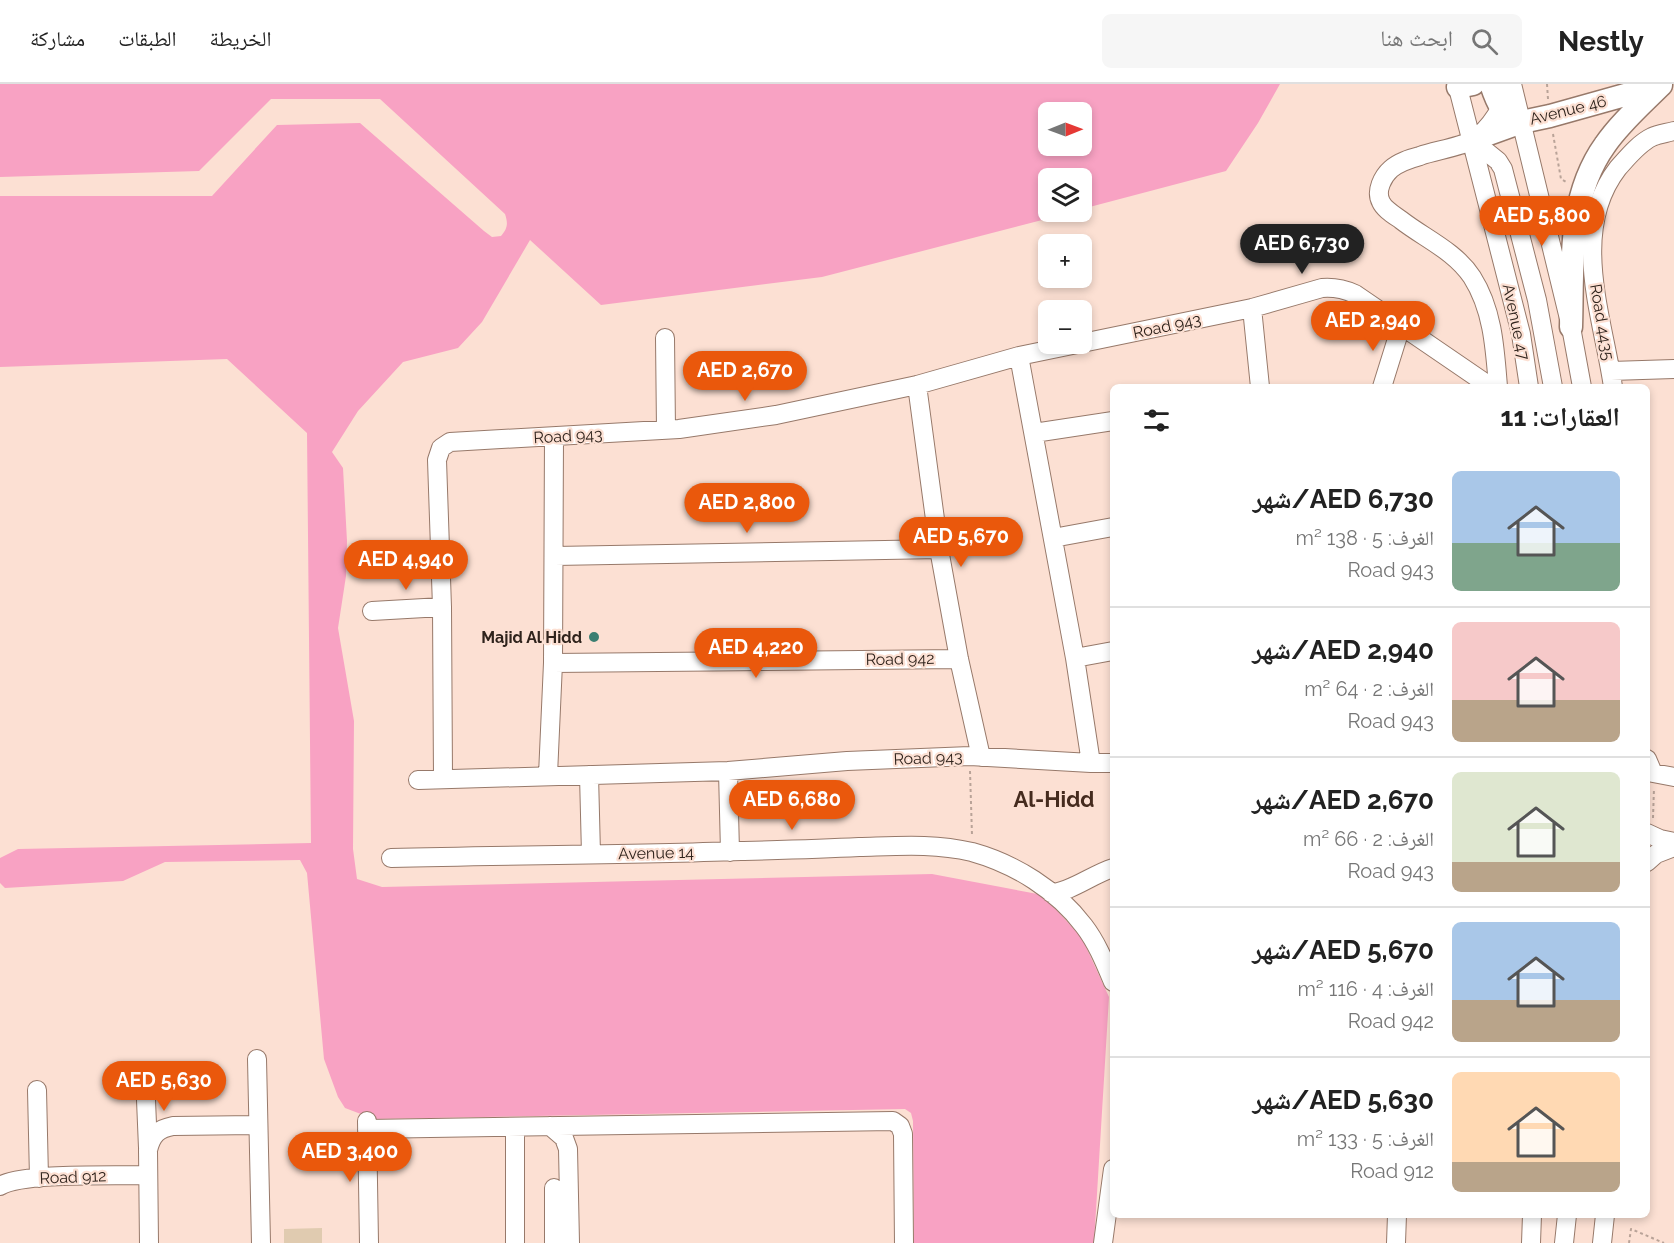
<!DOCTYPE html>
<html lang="ar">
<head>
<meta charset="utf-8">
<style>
	:root { --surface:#fff; --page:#f6f6f6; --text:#222; --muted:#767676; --line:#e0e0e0; --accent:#ea580c }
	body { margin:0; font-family:Raleway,"Noto Naskh Arabic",sans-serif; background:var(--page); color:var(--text); direction:rtl; height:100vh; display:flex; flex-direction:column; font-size:22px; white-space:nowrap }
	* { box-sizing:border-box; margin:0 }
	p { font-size:20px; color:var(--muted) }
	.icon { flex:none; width:33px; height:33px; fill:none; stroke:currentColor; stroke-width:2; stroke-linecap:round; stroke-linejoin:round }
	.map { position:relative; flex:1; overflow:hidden; direction:ltr }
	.sheet { position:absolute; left:1110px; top:300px; width:540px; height:834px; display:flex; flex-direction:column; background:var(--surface); border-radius:9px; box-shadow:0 3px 9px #0003; direction:rtl }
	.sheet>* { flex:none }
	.needle { width:39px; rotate:89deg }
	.buttons { position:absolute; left:1038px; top:18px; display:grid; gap:12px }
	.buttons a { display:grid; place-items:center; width:54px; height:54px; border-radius:9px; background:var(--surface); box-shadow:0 3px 9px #0003; font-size:30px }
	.price { position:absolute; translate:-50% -51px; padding:0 14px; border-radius:21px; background:var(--accent); color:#fff; font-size:20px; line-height:39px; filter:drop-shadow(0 2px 3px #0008) }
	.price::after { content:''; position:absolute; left:50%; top:36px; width:18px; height:14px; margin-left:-9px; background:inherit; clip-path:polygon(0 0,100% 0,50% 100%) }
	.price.selected { background:#222; color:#fff }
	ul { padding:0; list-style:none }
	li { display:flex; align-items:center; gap:18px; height:150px; padding:0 30px }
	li+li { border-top:2px solid var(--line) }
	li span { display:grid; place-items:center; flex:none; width:168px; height:120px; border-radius:9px; color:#555 }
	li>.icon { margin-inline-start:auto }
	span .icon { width:72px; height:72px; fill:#fffc; stroke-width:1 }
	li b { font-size:26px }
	h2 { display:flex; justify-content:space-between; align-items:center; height:72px; padding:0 30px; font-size:26px }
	header { display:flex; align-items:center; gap:36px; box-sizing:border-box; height:84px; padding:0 30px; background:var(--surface); border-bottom:2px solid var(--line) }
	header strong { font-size:28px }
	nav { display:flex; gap:33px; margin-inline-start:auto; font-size:21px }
	.search { width:420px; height:54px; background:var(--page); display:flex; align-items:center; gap:15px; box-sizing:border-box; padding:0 21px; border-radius:9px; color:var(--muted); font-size:22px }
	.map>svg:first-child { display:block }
	.water { fill:#f8a2c3; fill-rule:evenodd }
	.building { fill:#e0cbb0 }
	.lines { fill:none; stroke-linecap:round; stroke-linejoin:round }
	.minor-casing { stroke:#97796a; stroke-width:20 }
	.major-casing { stroke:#97796a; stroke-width:25 }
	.path { stroke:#b9a398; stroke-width:2; stroke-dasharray:3 3; stroke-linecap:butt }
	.minor { stroke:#fff; stroke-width:18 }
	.major { stroke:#fff; stroke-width:22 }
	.poi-dot { fill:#3b7e71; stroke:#fce0d3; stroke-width:2 }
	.labels { text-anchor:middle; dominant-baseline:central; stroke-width:4.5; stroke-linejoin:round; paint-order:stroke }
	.street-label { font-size:16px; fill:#2f231c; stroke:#fce0d3 }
	.poi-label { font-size:16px; font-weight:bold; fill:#2f231c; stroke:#fce0d3; text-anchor:end }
	.district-label { font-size:22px; font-weight:bold; fill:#452b1e; stroke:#fce0d3 }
</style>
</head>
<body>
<header>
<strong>Nestly</strong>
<div class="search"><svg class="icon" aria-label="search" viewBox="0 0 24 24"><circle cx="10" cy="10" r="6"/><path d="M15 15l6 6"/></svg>ابحث هنا</div>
<nav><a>الخريطة</a><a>الطبقات</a><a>مشاركة</a></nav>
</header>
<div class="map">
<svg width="1674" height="1159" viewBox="0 0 1674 1159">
	<rect width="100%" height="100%" fill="#fce0d3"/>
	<path class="water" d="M0,0H1280L1258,39L1226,87L1082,125V94H1048V128H1073L822,193L601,221L530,156L482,238L458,264L403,278L358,327L332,368L343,384L347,457L346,492L338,544L354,637L353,765L357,795L382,803L932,790L1043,811L1082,854L1109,913L1094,1159H914L913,1037L911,1029L905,1025L374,1035L345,1024L338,1013L324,975L307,789L300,776L165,778L123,797L5,804L0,799V774L18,765L311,759L307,349L227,275L0,283V112H212L277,41L360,39L484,147L492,153L501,152C508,144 508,139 505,130L380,15H271L199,87L0,93ZM1048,28H1082V62H1048Z"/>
	<path class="building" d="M322,1144V1159H284V1145Z"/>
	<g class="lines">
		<g class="minor-casing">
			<path id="minor" d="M1457,0L1521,250L1529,303
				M1512,0L1571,243L1582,303
				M1472,56L1498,77L1503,85L1537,216L1553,303
				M1252,224L1260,303
				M665,254L666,346
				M1019,272L1075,574L1091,679
				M1611,287L1674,285
				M917,301L939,465L959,575L981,673
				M1382,303L1401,242
				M1498,303C1495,265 1493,226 1472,193C1455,167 1424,154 1401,136C1394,131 1384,125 1381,118C1375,107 1383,92 1391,85C1399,78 1409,75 1420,72C1433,67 1461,63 1472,56C1490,46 1506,19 1509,0
				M1613,303C1603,233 1569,147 1618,84C1627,74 1639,59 1652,53C1658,50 1667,49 1674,47
				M1034,349L1113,337
				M1053,454L1113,443
				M555,472L939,465
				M372,527L442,523
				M1075,574L1113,567
				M553,579L959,575
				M1647,675L1653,689L1674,693
				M728,687L730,768
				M548,691L553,579L554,353
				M589,691L591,770
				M443,694L442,523L437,376L441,364L450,358L679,345L776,331L917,301L1019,272L1252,224L1322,204C1334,203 1344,205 1355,210L1491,303
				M418,696L728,687L847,677L970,672L1091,679H1113
				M1647,749L1660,755L1674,758
				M391,774C507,771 624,771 741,767C780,766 820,765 859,763C898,762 934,759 972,768C1015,780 1057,806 1084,842C1097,859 1105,879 1113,898
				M1647,778L1656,770L1674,763
				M1051,809C1069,809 1093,790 1113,784
				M257,975L261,1159
				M145,992L148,1064
				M37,1006L39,1094
				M367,1037L369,1159
				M550,1042L564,1054L568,1065L570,1159
				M367,1045L893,1037L900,1042L903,1050L904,1159
				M0,1102C22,1088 117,1092 148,1091
				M554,1104V1159
				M149,1159L148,1066C152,1050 158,1045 173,1042L258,1041
				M515,1159V1043
				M1103,1159L1113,1085
				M1396,1159L1397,1131
				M1531,1159L1532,1131
				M1564,1159L1567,1131
				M1602,1159L1605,1131"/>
		</g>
		<g class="major-casing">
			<path id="major" d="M1491,0C1497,18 1502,32 1522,38
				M1458,3L1473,0
				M1472,56L1522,38L1550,32L1661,1
				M1571,243C1573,181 1567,114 1605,61C1620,39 1642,20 1661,1"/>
		</g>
		<path class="path" d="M1547,0L1548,15
			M1553,50L1561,95L1566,98
			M970,687L972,751
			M1653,734L1654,704
			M1629,1159L1631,1145L1664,1159"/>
		<use href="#minor" class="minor"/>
		<use href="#major" class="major"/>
	</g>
	<circle class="poi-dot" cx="594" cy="553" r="6"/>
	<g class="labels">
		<g class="street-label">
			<text transform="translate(1568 26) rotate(-14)">Avenue 46</text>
			<text transform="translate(1516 238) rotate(78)">Avenue 47</text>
			<text transform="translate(1602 238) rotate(80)">Road 4435</text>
			<text transform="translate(1167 242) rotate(-12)">Road 943</text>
			<text transform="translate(568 352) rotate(-3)">Road 943</text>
			<text transform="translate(900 575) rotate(-1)">Road 942</text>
			<text transform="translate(928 674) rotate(-2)">Road 943</text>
			<text transform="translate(656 769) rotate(-1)">Avenue 14</text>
			<text transform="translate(73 1093) rotate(-2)">Road 912</text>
		</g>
		<g class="poi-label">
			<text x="582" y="553">Majid Al Hidd</text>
		</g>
		<g class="district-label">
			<text x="1054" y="715">Al-Hidd</text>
		</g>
	</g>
</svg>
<div class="buttons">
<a><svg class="needle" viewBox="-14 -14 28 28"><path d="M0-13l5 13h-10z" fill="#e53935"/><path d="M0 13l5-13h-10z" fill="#767676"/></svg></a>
<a><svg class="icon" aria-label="layers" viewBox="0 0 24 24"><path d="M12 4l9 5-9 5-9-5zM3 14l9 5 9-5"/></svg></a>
<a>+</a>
<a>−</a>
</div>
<b class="price" style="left:1542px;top:163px">AED 5,800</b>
<b class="price selected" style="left:1302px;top:191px">AED 6,730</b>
<b class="price" style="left:1373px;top:268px">AED 2,940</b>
<b class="price" style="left:745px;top:318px">AED 2,670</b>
<b class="price" style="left:747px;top:450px">AED 2,800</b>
<b class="price" style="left:961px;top:484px">AED 5,670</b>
<b class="price" style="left:406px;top:507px">AED 4,940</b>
<b class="price" style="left:756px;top:595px">AED 4,220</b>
<b class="price" style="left:792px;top:747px">AED 6,680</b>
<b class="price" style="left:164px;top:1028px">AED 5,630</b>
<b class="price" style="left:350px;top:1099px">AED 3,400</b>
<section class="sheet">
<h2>العقارات: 11<svg class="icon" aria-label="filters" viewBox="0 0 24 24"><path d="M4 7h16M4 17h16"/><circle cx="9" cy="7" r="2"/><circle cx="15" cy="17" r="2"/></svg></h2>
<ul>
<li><span style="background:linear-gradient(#a9c7e8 60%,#7fa58c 0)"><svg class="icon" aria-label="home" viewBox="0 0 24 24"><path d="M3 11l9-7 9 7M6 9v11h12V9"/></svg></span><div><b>AED 6,730/شهر</b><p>الغرف: 5 · 138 m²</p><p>Road 943</p></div></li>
<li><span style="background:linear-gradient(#f6c9c9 65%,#b9a48a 0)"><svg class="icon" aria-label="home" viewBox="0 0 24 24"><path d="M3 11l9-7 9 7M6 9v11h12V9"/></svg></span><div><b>AED 2,940/شهر</b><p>الغرف: 2 · 64 m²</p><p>Road 943</p></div></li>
<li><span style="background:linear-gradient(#dfe7d0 75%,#b9a48a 0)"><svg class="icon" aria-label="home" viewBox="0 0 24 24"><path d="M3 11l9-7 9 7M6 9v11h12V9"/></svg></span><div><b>AED 2,670/شهر</b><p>الغرف: 2 · 66 m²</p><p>Road 943</p></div></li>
<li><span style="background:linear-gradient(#a9c7e8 65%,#b9a48a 0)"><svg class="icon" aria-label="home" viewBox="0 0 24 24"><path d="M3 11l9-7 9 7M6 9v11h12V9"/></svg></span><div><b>AED 5,670/شهر</b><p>الغرف: 4 · 116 m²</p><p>Road 942</p></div></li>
<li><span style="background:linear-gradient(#ffd9b3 75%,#b9a48a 0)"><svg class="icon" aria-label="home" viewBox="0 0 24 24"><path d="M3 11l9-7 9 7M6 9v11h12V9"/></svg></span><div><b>AED 5,630/شهر</b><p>الغرف: 5 · 133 m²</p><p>Road 912</p></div></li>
</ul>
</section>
</div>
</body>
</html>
